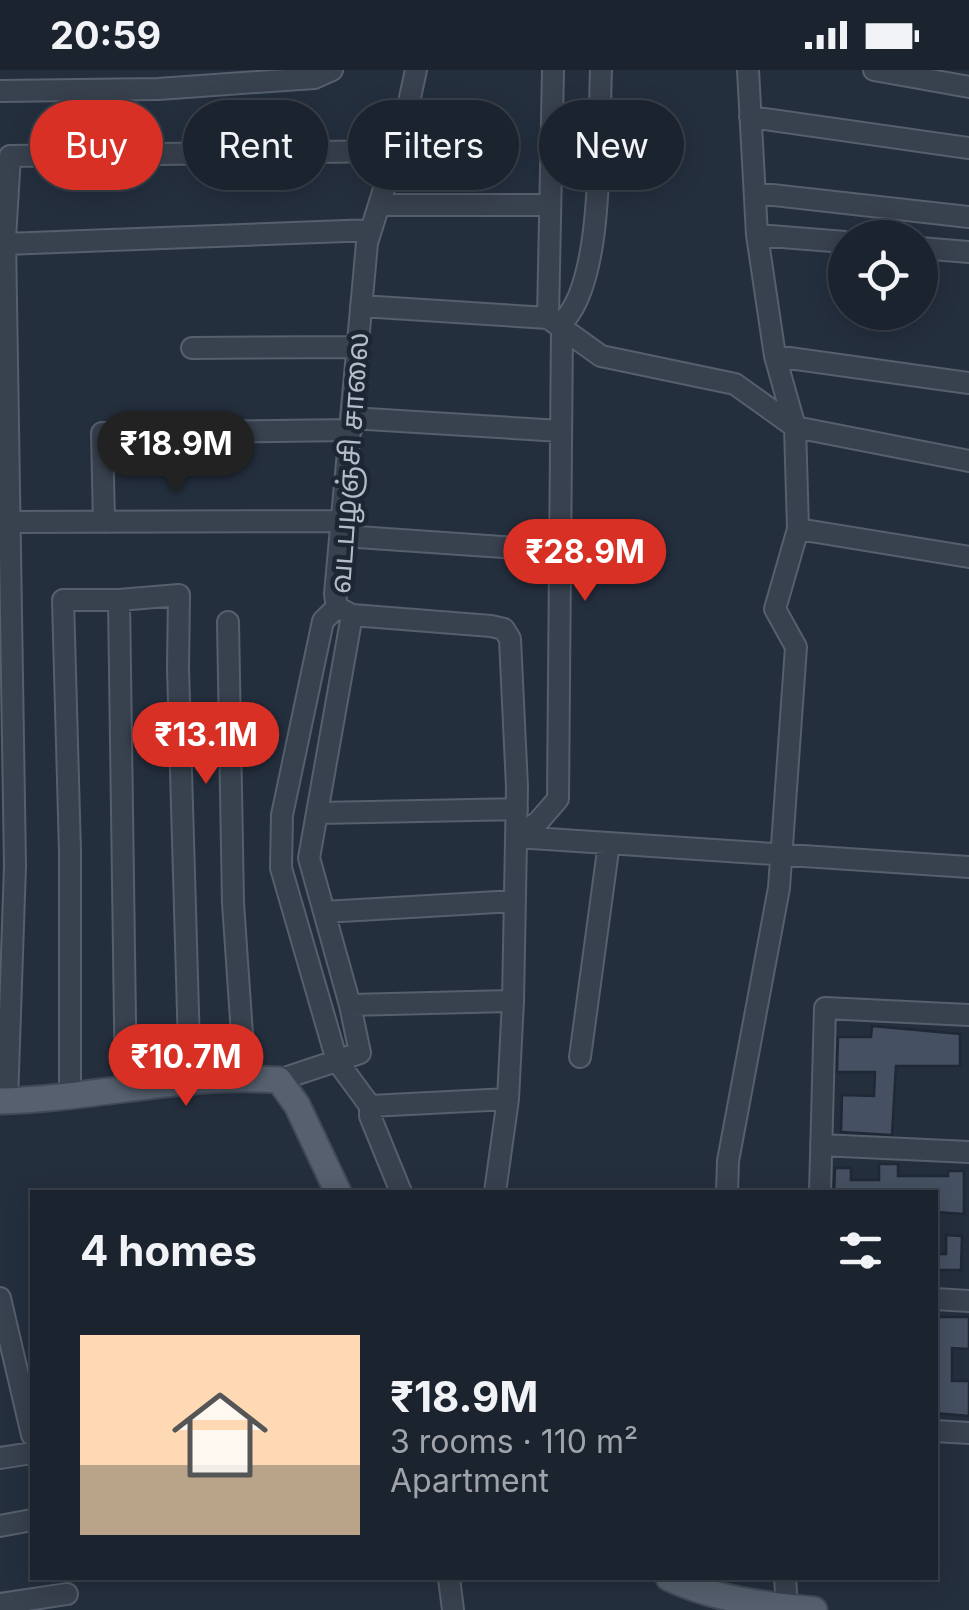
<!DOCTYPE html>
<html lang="en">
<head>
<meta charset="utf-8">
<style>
	:root { --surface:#1b232e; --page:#282f3a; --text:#f1f3f6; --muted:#a0a4aa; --line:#39404a; --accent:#d93025 }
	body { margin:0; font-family:Inter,"Noto Sans Tamil",sans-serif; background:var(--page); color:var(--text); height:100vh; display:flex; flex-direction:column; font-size:38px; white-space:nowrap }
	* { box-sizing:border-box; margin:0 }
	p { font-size:32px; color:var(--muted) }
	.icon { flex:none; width:55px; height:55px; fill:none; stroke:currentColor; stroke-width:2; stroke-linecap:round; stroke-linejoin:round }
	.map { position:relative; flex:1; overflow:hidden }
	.drawer { position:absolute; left:30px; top:1120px; width:908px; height:390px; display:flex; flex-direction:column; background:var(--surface); border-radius:0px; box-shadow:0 5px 25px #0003,0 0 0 2px var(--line) }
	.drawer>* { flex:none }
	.banner { position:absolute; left:30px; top:30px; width:910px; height:90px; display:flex; gap:20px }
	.buttons { position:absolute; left:828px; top:150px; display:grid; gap:20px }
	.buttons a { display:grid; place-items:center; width:110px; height:110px; border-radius:50%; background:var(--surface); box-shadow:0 5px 25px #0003,0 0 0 2px var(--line); font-size:50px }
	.price { position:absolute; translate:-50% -85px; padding:0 22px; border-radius:35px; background:var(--accent); color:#fff; font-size:32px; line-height:65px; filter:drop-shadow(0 2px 5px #0008) }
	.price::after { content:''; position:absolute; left:50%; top:60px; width:30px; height:22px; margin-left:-15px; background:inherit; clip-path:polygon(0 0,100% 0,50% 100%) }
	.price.current { background:#222; color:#fff }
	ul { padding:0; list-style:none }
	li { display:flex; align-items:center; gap:30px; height:250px; padding:0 50px }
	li+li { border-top:2px solid var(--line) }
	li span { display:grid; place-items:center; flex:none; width:280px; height:200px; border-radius:0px; color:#555 }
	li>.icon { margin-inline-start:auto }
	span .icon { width:120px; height:120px; fill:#fffc; stroke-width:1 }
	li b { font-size:42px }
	h2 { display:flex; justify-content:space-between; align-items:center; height:120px; padding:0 50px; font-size:42px }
	.chip { padding:0 35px; border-radius:45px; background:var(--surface); box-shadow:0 5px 25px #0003,0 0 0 2px var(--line); font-size:35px; line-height:90px }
	.chip.current { background:var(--accent); color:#fff }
	.status { display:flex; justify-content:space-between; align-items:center; height:70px; padding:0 50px; background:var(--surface); direction:ltr }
	.status svg { height:28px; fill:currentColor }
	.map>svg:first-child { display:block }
	.building { fill:#455162; stroke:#1f2835; stroke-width:2.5 }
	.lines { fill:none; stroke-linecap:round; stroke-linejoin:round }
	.minor-casing { stroke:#565f6c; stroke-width:24 }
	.major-casing { stroke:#414a57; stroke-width:29 }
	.minor { stroke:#38414e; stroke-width:20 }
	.major { stroke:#56606e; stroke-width:25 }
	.labels { text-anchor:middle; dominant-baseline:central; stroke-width:9; stroke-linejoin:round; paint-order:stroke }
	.street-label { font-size:28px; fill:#b4bcc9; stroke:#1d2633 }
</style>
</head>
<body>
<div class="status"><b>20:59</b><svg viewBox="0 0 49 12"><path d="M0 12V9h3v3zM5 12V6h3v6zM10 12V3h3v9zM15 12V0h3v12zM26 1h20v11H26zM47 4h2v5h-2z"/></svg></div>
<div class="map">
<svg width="969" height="1540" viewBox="0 0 969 1540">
	<rect width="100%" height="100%" fill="#242f3e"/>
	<path class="building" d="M872,956L960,964V996H896L892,1065L841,1062L842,1025L874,1026L875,1002H837L838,967H871Z
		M879,1094H898V1106H948V1101H964V1144L935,1142V1122H834L835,1098H851V1110H879Z
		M946,1165L962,1166L961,1200H935V1184H946Z
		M935,1247H969V1279L952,1278V1311H969V1346L935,1343Z"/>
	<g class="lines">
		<g class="minor-casing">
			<path id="minor" d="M416,0L404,55L367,173L335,524L337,537L352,545L491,556L504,559L510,569L517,717L513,931L508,1029L495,1122
				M874,0L969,17
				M0,21L158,19L314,8L332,0
				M750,47L969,78
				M755,123L969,147
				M379,135H550
				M757,165L845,172
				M0,167L5,168L15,796L7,1031
				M5,168L10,86L395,81
				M5,174L371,160
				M920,178L969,182
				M361,236L548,248L601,286L735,314L795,357L969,391
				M548,248L553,0
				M559,255C606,218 598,60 601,0
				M192,278L357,277
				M775,286L969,313
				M351,348L561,361
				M9,452L344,451
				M104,452L102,363L351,360
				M798,459L969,487
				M343,466L560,481
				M119,530L179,525L178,598L190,1011
				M337,537L323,551L282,745L281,798L337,991L370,1036V1046L401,1122
				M228,552L233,833L245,1008
				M318,743L517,739
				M517,767L538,752L558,729L562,258
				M517,767L969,797
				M324,842L513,831
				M350,935L513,931
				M580,987L609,773
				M279,1010L360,983L350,935L309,788L352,545
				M70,1026V782L63,530H119L126,1021
				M370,1036L508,1029
				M821,1075L969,1082
				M727,1122L728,1091L779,818L796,577L775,539L798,459L795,357L775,286L757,165L748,0
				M820,1122L825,938L969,945
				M0,1228L32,1365
				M935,1229L969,1231
				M935,1361L969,1363
				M0,1388L32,1383
				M0,1456L32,1450
				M449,1508L453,1540
				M785,1508L787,1537
				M0,1534L67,1524"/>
		</g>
		<g class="major-casing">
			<path id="major" d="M0,1031C93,1029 185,1003 279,1010L297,1035L338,1122
				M669,1508C713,1529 765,1535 814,1540"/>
		</g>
		<use href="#minor" class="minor"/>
		<use href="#major" class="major"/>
	</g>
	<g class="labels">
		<g class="street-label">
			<text transform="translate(349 393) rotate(-86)">வடபழஞ்சி சாலை</text>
		</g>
	</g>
</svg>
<div class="buttons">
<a><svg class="icon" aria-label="locate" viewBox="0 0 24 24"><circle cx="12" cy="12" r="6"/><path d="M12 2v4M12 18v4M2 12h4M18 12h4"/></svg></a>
</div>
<b class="price current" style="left:176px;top:426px">₹18.9M</b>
<b class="price" style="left:585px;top:534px">₹28.9M</b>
<b class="price" style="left:206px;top:717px">₹13.1M</b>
<b class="price" style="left:186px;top:1039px">₹10.7M</b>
<div class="banner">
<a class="chip current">Buy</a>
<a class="chip">Rent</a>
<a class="chip">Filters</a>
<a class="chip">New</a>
</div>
<section class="drawer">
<h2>4 homes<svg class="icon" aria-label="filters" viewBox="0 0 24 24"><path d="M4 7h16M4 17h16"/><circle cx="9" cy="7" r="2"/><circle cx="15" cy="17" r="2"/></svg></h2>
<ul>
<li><span style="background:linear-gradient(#ffd9b3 65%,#b9a48a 0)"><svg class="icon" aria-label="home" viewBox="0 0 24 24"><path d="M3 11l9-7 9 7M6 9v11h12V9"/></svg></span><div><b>₹18.9M</b><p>3 rooms · 110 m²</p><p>Apartment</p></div></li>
</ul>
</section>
</div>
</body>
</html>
